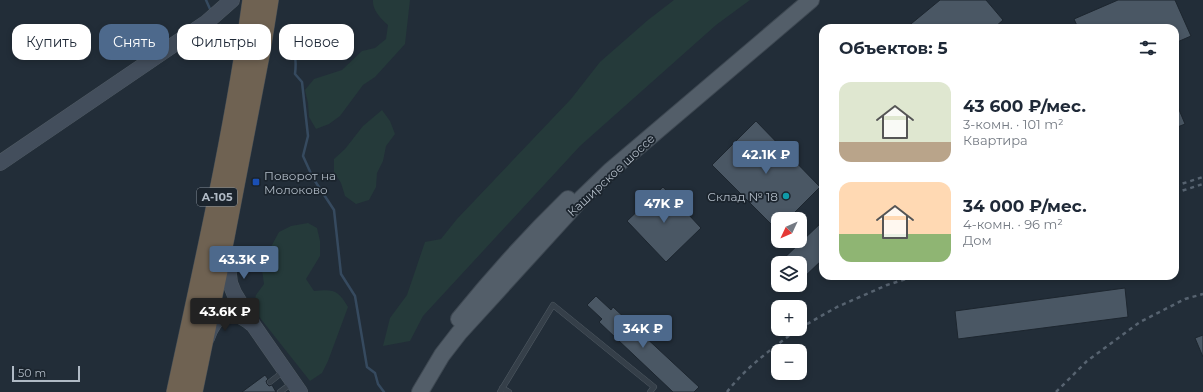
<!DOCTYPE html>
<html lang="ru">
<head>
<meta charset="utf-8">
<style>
	:root { --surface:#fff; --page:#f2f2f3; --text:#1f2937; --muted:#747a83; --accent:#4d698c }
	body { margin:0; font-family:Montserrat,sans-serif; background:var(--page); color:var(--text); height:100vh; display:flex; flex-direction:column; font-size:15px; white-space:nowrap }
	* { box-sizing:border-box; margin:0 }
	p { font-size:13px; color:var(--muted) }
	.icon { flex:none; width:22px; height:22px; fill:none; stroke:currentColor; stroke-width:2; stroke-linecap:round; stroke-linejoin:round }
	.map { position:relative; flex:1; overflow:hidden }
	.details { position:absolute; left:819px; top:24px; width:360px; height:256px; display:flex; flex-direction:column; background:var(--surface); border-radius:12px; box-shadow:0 2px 6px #0003 }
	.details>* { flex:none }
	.guide { position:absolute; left:12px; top:24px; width:380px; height:36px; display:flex; gap:8px }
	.needle { width:26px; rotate:226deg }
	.buttons { position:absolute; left:771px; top:212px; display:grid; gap:8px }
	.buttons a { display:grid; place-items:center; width:36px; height:36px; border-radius:8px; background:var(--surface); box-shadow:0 2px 6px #0003; font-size:20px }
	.scale { position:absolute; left:12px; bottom:10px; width:68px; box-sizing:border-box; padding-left:4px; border:2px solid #b0bac5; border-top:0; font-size:11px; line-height:14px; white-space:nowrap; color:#b0bac5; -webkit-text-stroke:3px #1b242d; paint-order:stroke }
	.price { position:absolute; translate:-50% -34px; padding:0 9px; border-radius:4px; background:var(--accent); color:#fff; font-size:13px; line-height:26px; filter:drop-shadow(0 1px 2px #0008) }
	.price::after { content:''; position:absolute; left:50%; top:24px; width:12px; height:9px; margin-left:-6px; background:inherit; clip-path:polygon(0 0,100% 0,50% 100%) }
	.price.on { background:#222; color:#fff }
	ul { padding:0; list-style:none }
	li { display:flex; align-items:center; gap:12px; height:100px; padding:0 20px }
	li span { display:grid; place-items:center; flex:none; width:112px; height:80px; border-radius:12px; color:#555 }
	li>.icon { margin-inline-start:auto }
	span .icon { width:48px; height:48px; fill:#fffc; stroke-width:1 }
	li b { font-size:17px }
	h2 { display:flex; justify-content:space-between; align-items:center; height:48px; padding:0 20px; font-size:17px }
	.pill { padding:0 14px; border-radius:12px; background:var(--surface); box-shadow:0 2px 6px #0003; font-size:14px; line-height:36px }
	.pill.on { background:var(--accent); color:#fff }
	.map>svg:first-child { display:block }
	.green { fill:#253a3a }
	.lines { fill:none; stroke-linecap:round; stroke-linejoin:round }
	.stream { stroke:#364a5f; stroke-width:2.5 }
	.building { fill:#4a5764; stroke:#1d262f }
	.lane-casing { stroke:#505a63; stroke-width:6 }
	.secondary-casing { stroke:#505a63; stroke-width:16 }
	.primary-casing { stroke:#3e4852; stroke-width:18 }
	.highway-casing { stroke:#404a53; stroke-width:20 }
	.lane { stroke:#353f49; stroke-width:5 }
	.secondary { stroke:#434e5c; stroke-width:15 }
	.primary { stroke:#535e69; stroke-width:16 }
	.highway { stroke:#6f6252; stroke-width:19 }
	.rail { stroke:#576370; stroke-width:2.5; stroke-dasharray:4 4; stroke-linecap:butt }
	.transit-dot { fill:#1a4fb4; stroke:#1b242d; stroke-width:1.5 }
	.culture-dot { fill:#0f9aa8; stroke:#1b242d; stroke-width:1.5 }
	.labels { text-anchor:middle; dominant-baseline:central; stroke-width:3.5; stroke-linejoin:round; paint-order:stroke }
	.shield { fill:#1b242d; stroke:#838d97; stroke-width:1 }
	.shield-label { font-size:11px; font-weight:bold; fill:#b0bac5 }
	.poi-label { font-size:12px; fill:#b0bac5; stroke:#1b242d; text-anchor:start }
	.street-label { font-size:12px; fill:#b0bac5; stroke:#1b242d }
</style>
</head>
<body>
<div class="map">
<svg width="1203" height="392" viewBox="0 0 1203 392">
	<rect width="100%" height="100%" fill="#222d38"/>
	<path class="green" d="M373,0H410L405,44L375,77L363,85L340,116L329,124L316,129L309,117L308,103L305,90L314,79L342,70L362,51L375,48L386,39L388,25C381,19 372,10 373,0Z
		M674,0H750L716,25L580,146L423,316L410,341L383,346L390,318L407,295L425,242L441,239L457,219L571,99L600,62L648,20Z
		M382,110L390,121L395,134L386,146L383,161L377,173L376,187L369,200L356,204L345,196L341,183L334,172V159L345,149L363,126Z
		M308,223L317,228L320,241V256L306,279L314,291C334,289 338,290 348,307L328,361L322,373L310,381L253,309L256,295L264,284L262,270L266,256L279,232L291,226Z"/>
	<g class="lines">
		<path class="stream" d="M206,0L210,9
			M220,25L230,29
			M283,33C295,46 297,57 295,74L302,82L308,136L303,156L313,178L334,210L341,274L355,296L367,367L375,373L378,384L384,392"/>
	</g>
	<path class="building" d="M940,0H986L1003,20L994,28H906Z
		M1118,0H1175L1191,36L1175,43V28H1078L1074,19Z
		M1175,100L1185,124L1175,128Z
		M756,121L820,187L788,219H778V231L712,165Z
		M663,187L701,228L666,262L627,221Z
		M823,221V259L800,281V263H779Z
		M1125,288L1128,317L958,339L955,311Z
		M596,296L611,310L613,307L699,387L694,392H673L599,322L602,319L587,305Z
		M1203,335V357L1195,338Z
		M265,375L268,379L266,381L267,384L269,386L272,385L276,392H242Z"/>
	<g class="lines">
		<g class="lane-casing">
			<path id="lane" d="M270,382L284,371
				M502,388L509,392
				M280,392L292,383
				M500,392L553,305L654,387L650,392"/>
		</g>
		<g class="secondary-casing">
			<path id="secondary" d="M0,163L207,22L232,0
				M226,250L230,283L234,293L254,326L300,392
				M207,338C216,312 231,307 252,324"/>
		</g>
		<g class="primary-casing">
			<path id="primary" d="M459,319C493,277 529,237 568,199
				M420,392L442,355L459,333L582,198L611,170L811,0"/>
		</g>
		<g class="highway-casing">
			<path id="highway" d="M176,392C204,262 234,132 252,0
				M193,392L225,237L261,50L269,0"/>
		</g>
		<use href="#lane" class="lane"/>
		<use href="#secondary" class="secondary"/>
		<use href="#primary" class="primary"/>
		<use href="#highway" class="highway"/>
		<path class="rail" d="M1175,186L1203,177
			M1175,193L1203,184
			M800,328L837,307L887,285L916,276
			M727,392C746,367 773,348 798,329
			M1056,392L1087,361L1140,322L1185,299L1203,294"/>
	</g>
	<rect class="transit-dot" x="252" y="178" width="8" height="8" rx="2"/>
	<circle class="culture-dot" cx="786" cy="196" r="4"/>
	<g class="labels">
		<rect class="shield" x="197" y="188" width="40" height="18" rx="3"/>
		<g class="shield-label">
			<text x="217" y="197">А-105</text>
		</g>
		<g class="poi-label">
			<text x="264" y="175">Поворот на<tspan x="264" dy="14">Молоково</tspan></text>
			<text x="778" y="196" text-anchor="end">Склад № 18</text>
		</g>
		<g class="street-label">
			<text transform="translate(611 175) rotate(-43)">Каширское шоссе</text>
		</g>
	</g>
</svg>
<div class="buttons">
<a><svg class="needle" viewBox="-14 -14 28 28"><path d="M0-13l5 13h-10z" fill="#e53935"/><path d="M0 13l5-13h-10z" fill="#747a83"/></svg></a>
<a><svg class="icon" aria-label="layers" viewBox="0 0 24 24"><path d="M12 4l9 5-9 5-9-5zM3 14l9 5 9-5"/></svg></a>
<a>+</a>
<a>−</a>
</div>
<div class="scale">50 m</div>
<b class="price" style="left:766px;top:175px">42.1K ₽</b>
<b class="price" style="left:664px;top:224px">47K ₽</b>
<b class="price" style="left:244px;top:280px">43.3K ₽</b>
<b class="price on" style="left:225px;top:332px">43.6K ₽</b>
<b class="price" style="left:643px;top:349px">34K ₽</b>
<div class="guide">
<a class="pill">Купить</a>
<a class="pill on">Снять</a>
<a class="pill">Фильтры</a>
<a class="pill">Новое</a>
</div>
<section class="details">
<h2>Объектов: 5<svg class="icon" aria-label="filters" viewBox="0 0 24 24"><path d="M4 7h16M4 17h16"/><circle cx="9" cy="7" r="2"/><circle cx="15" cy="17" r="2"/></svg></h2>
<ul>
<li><span style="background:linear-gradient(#dfe7d0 75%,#b9a48a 0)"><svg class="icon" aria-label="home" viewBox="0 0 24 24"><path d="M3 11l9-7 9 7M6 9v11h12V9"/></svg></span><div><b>43 600 ₽/мес.</b><p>3-комн. · 101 m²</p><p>Квартира</p></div></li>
<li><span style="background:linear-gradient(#ffd9b3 65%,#8fb573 0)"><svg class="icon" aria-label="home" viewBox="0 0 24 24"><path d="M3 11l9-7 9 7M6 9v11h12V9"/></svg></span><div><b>34 000 ₽/мес.</b><p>4-комн. · 96 m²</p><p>Дом</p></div></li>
</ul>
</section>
</div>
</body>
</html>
